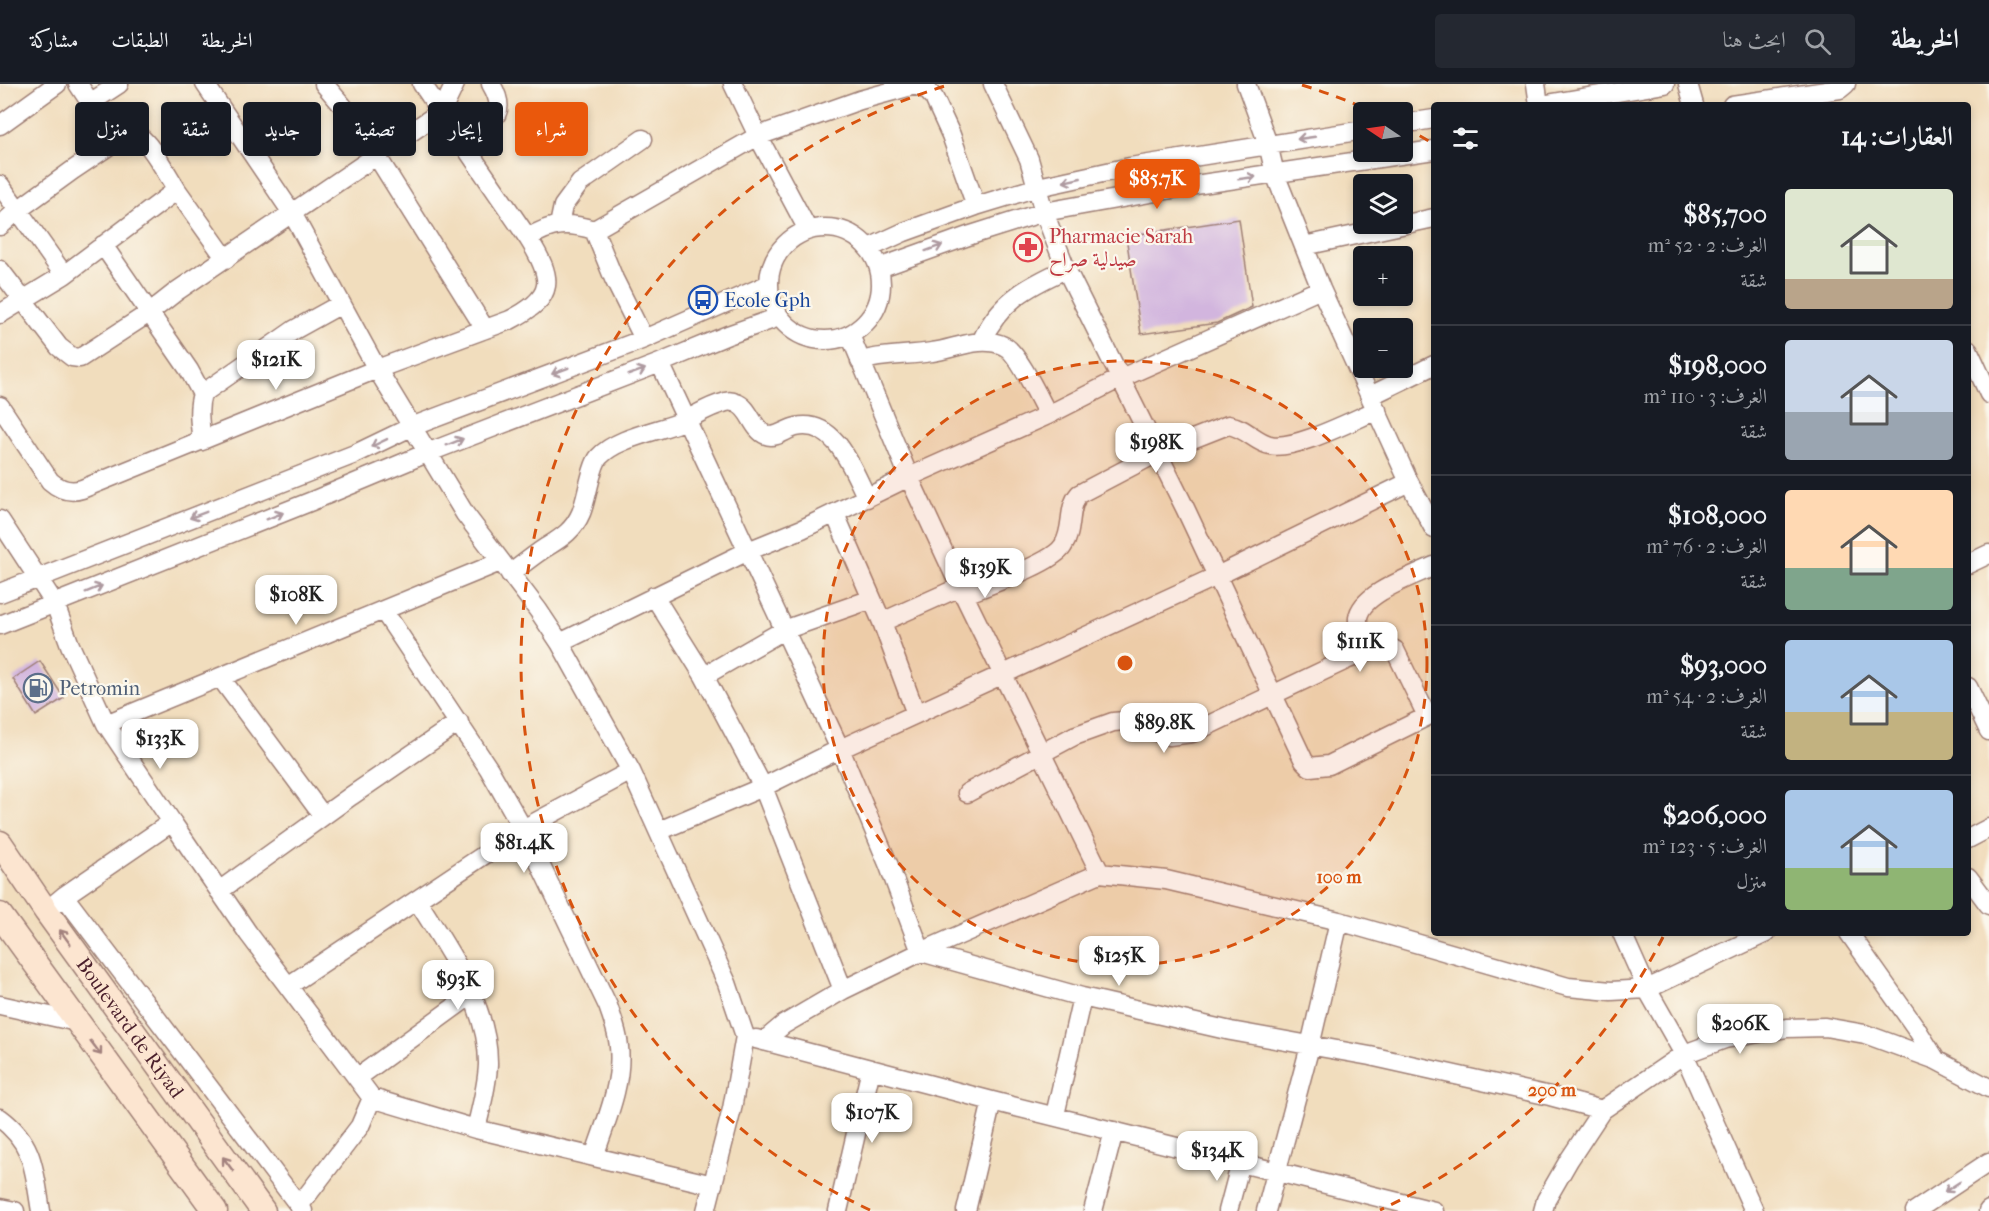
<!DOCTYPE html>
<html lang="ar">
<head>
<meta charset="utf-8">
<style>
	:root { --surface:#171b24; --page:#242831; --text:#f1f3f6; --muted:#9ea1a6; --line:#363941; --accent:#ea580c }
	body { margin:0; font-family:"IM FELL French Canon",Amiri,serif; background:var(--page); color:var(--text); direction:rtl; height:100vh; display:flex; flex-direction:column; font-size:22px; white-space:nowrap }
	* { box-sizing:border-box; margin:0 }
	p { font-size:20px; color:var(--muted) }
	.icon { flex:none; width:33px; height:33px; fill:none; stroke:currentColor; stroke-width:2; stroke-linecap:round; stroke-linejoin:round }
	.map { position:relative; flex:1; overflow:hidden; direction:ltr }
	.drawer { position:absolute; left:1431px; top:18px; width:540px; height:834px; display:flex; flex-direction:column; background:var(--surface); border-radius:6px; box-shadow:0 3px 9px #0003; direction:rtl }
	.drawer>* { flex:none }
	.guide { position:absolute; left:18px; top:18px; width:570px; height:54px; direction:rtl; display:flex; gap:12px }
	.needle { width:39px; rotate:283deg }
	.buttons { position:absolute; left:1353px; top:18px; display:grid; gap:12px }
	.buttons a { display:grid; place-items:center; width:60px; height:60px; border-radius:6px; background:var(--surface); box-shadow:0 3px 9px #0003; font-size:30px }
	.price { position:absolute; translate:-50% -51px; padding:0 14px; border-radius:12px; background:#fff; color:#222; font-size:20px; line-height:39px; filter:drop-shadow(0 2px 3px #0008) }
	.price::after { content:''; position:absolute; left:50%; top:36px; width:18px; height:14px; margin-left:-9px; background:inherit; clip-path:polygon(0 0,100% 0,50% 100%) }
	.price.on { background:var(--accent); color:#fff }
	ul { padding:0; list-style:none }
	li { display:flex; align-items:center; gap:18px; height:150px; padding:0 18px }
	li+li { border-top:2px solid var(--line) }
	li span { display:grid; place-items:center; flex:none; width:168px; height:120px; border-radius:6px; color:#555 }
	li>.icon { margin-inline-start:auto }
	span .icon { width:72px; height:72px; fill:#fffc; stroke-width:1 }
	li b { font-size:26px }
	h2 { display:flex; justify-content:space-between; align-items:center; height:72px; padding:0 18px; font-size:26px }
	.tag { padding:0 21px; border-radius:6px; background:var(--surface); box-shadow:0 3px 9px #0003; font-size:21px; line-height:54px }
	.tag.on { background:var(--accent); color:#fff }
	header { display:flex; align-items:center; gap:36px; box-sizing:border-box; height:84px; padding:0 30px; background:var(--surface); border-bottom:2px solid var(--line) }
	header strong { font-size:28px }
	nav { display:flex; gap:33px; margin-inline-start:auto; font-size:21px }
	.search { width:420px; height:54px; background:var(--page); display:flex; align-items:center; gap:15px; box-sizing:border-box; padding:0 21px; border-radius:6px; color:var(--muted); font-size:22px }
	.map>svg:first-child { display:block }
	.building { fill:#d2b5de }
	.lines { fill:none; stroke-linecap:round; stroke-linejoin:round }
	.minor-casing { stroke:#9e7e74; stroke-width:21 }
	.secondary-casing { stroke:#9e7e74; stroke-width:27 }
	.minor { stroke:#fff; stroke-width:18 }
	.secondary { stroke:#fce5d0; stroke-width:24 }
	.oneway { stroke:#ae9aa0 }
	.oneway2 { stroke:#a3827e }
	.ring { fill:none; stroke:#d8530f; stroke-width:3; stroke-dasharray:10 8 }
	.labels { text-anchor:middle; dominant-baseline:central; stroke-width:4.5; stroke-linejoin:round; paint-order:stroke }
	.health-label { font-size:20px; fill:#be3a42; stroke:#fbf7ec; text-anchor:start }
	.transit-label { font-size:20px; fill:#164399; stroke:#fbf7ec; text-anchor:start }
	.service-label { font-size:20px; fill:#4e5e75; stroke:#fbf7ec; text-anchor:start }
	.street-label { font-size:20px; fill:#4a1f2b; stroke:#fbf7ec }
	.centre { fill:#d8530f; stroke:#fbf7ec; stroke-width:3 }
	.ring-label { font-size:18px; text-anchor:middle; font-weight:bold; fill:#d8530f; stroke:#fbf7ec; stroke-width:4.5; stroke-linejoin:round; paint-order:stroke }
</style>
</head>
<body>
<header>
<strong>الخريطة</strong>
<div class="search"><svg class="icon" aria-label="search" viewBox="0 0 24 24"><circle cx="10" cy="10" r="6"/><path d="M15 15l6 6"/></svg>ابحث هنا</div>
<nav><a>الخريطة</a><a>الطبقات</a><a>مشاركة</a></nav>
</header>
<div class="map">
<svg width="1989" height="1127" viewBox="0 0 1989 1127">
	<rect width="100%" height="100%" fill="#fbf7ec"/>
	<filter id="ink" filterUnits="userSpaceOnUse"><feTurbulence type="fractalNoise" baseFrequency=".0167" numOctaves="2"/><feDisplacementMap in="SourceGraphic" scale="12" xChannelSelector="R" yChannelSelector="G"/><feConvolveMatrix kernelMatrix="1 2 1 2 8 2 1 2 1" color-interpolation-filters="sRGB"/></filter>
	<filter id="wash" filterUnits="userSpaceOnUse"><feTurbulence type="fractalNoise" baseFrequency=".008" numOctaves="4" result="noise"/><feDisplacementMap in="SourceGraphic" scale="24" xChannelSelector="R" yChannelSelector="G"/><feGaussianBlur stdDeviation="1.35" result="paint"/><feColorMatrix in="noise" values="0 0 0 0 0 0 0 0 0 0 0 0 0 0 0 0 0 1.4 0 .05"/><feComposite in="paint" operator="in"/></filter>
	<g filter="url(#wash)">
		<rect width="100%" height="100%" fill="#f1ddbd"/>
		<g id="blocks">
			<path class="building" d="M1239,135L1252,223L1217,239L1141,250L1126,152Z
				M40,577L64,614L36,632L13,595Z"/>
		</g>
	</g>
	<g filter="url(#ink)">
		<use href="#blocks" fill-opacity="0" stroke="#9e7e74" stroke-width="1.5"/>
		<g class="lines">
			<g class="minor-casing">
				<path id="minor" d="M78,0L116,58
					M205,0L292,129L377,285L465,430L538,526L560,559L631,687L727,899L745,952L732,1025L706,1127
					M324,0L342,21L358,42L485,245
					M422,0L528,154C552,139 567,138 594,146
					M733,0L758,52L808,146
					M993,0L1029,75L1044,128L1066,185L1185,424L1304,677L1310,683L1329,681L1434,629
					M1246,0L1268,60L1275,90L1321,205L1409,398L1434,445
					M1536,0L1539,21
					M1688,0L1694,21
					M90,19L119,0
					M1541,21L1665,0
					M1732,21L1840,5L1846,0
					M1402,40L1434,35
					M0,41L57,0
					M132,49C147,51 168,92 177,106L64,191L18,126L73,86L122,53Z
					M462,56C488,38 511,34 491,0
					M0,101L18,126L0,142
					M177,106L226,175
					M559,141L563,122L580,99L643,55
					M769 200a56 56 0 1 1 112 0a56 56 0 1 1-112 0Z
					M103,161L189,286L202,310L294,246L341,220
					M1304,162L1434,134
					M869,164L904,148L976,122L1038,103L1130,83L1364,46
					M879,184L971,151L1044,128L1195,101L1434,66
					M0,186L59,263L72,273L80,274L149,229L177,207L442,27L455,0
					M0,230L64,191
					M850,251L909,393L960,503L1100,789
					M644,255L614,195L594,146L758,52L860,16L915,1L927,6L934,14L951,51L976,122
					M981,258C999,218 1026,203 1066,185
					M1968,265L1989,310
					M860,277C884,270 908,272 932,268C955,265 981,251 1004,262C1017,267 1040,316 1048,331
					M660,279L840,665L889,782L921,868L1082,913L1231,947L1370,972L1550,1012L1602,1026
					M202,310C197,325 200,341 202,357
					M1370,312L1434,281
					M0,322L50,397C59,405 70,409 82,405L377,285L510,236C556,213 554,195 528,154
					M835,430L882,538L916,630
					M0,436L55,520L70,561L106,640L172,738L64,812L46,827
					M1968,480L1989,470
					M510,490C519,483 529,475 539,468C557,456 572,450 581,429C587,415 591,382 599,373C617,353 661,347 686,336C698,330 710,322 723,319C727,317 732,317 736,319C750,323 752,345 766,351C776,355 786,345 796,343C836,334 853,387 867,414
					M0,509L355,370L411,343L644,255L769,200
					M963,511C985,502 1052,480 1063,462C1074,446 1067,424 1079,410L1157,369L1228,341C1247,344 1255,358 1270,361C1294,367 1353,336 1377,326
					M654,512L704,592L763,703L843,906
					M383,526L489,685L523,745L608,922C613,936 618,949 619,963C623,1000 605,1039 594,1073
					M882,538L960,503
					M0,541L312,417L427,369L660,279L728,251L779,233
					M560,559L748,467L802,445L909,393L1048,331L1119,295L1321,205
					M1368,566C1364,556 1357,545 1358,534C1361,509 1414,492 1434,482
					M704,592L784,546L872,515
					M220,593L323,732
					M1968,603L1989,647
					M106,640L500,478
					M967,709L1074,652L1113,638L1125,637L1169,652L1192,649L1346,576L1383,561L1395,566L1427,632
					M172,738L248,849L372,1014L476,1045L713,1101
					M659,747L763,703L840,665L1217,492L1409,398
					M1968,755L1989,744
					M1968,793L1989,821
					M219,807L351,712L459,638
					M64,812L303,1127
					M417,816C447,865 489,921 488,981C487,1003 481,1024 476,1045
					M1622,849L1647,905L1684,970L1754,1127
					M1849,849L1916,944L1936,976
					M288,902L523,745L631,687
					M0,921L77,938
					M756,955L992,1017L1434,1127
					M764,957L783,941L843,906L921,868L1100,789L1166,796L1339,837L1568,903L1611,907L1647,905L1766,849
					M357,994L471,911
					M1055,1031L1082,913
					M0,1034C35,1060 34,1087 41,1127
					M299,1122L360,1042L372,1014
					M0,1124L15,1127
					M838,1127L871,985
					M966,1127L992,1017
					M1093,1127L1114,1047
					M1228,1127L1241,1078
					M1266,1127L1310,962L1339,837
					M1543,1127L1546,1116L1569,1076L1602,1026L1684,970L1725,955L1787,944L1825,943L1865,950L1936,976L1989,1004
					M1915,1127L1989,1078
					M1988,1127L1989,1126"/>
			</g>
			<g class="secondary-casing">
				<g id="secondary">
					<path id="s1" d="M0,759L46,827L263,1127"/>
					<path d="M0,831L215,1127"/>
				</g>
			</g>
			<use href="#minor" class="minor"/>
			<use href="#secondary" class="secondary"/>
		</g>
		<defs><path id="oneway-shaft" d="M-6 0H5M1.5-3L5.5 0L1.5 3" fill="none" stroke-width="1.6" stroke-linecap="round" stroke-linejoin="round" transform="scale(1.5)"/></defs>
		<g class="oneway">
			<use href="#oneway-shaft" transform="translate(1306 54) rotate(172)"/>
			<use href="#oneway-shaft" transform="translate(1247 94) rotate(-8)"/>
			<use href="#oneway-shaft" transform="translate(1072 96) rotate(167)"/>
			<use href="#oneway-shaft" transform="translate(934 164) rotate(-20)"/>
			<use href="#oneway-shaft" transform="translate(560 287) rotate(159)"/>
			<use href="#oneway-shaft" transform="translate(637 288) rotate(-20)"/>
			<use href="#oneway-shaft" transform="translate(455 358) rotate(-22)"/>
			<use href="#oneway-shaft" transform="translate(379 359) rotate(154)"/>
			<use href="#oneway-shaft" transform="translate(198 431) rotate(159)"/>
			<use href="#oneway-shaft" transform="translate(275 432) rotate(-22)"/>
			<use href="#oneway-shaft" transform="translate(94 505) rotate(-22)"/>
			<use href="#oneway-shaft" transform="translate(1952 1103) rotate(147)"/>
		</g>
		<g class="oneway2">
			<use href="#oneway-shaft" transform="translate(65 853) rotate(-126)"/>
			<use href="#oneway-shaft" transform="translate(96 964) rotate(53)"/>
			<use href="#oneway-shaft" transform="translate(228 1080) rotate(-126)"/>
		</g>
	</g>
	<circle cx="1125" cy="579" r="302" fill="#d8530f" fill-opacity=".12"/>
	<g class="ring">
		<circle cx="1125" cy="579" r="302"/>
		<path d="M1663 853A604 604 0 0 1 1380 1126M870 1126A604 604 0 0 1 948 1M1302 1A604 604 0 0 1 1371 27M1404 43A604 604 0 0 1 1432 59"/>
	</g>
	<defs>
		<g id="pharmacy-ring" transform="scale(1.5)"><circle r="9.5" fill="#fbf7ec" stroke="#e0444e" stroke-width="1.5"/><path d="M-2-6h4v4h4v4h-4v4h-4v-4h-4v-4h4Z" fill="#e0444e"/></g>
		<g id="bus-ring" transform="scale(1.5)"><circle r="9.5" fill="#fbf7ec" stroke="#1a4fb4" stroke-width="1.5"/><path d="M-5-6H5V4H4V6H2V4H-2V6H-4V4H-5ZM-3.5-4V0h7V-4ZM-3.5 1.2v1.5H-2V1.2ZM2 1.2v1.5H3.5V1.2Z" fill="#1a4fb4"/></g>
		<g id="fuel-ring" transform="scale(1.5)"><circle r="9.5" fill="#fbf7ec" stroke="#5c6f8a" stroke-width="1.5"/><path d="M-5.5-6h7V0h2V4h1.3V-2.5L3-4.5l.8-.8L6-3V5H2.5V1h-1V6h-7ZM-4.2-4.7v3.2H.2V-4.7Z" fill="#5c6f8a"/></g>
	</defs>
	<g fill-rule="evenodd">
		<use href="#pharmacy-ring" x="1028" y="163"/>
		<use href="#bus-ring" x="703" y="216"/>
		<use href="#fuel-ring" x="38" y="604"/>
	</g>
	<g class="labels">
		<g class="health-label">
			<text x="1049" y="152">Pharmacie Sarah<tspan x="1049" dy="23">صيدلية صراح</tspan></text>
		</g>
		<g class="transit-label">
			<text x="724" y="216">Ecole Gph</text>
		</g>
		<g class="service-label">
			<text x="59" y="604">Petromin</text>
		</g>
		<g class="street-label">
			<text stroke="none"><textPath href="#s1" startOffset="226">Boulevard de Riyad</textPath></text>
		</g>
	</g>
	<circle cx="1125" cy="579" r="9" class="centre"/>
	<g class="ring-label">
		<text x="1339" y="799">100 m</text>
		<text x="1552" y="1012">200 m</text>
	</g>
</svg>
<div class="buttons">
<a><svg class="needle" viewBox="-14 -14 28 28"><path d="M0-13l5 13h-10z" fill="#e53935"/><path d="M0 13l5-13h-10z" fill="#9ea1a6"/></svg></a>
<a><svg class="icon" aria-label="layers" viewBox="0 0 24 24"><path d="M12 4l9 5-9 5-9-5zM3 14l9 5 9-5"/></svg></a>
<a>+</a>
<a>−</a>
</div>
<b class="price on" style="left:1157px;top:126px">$85.7K</b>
<b class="price" style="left:276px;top:307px">$121K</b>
<b class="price" style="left:1156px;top:390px">$198K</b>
<b class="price" style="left:985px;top:515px">$139K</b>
<b class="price" style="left:296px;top:542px">$108K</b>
<b class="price" style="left:1360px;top:589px">$111K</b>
<b class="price" style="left:1164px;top:670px">$89.8K</b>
<b class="price" style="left:160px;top:686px">$133K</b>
<b class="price" style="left:524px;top:790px">$81.4K</b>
<b class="price" style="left:1119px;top:903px">$125K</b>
<b class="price" style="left:458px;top:927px">$93K</b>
<b class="price" style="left:1740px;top:971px">$206K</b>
<b class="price" style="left:872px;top:1060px">$107K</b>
<b class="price" style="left:1217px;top:1098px">$134K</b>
<div class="guide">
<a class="tag on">شراء</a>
<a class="tag">إيجار</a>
<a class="tag">تصفية</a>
<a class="tag">جديد</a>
<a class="tag">شقة</a>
<a class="tag">منزل</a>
</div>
<section class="drawer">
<h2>العقارات: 14<svg class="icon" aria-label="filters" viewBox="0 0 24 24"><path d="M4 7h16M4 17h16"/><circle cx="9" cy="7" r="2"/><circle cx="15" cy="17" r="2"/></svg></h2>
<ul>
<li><span style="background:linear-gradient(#dfe7d0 75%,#b9a48a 0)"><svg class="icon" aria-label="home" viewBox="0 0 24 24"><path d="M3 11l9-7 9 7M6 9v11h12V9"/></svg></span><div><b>$85,700</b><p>الغرف: 2 · 52 m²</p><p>شقة</p></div></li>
<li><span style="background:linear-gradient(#c9d6e8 60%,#9aa5b1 0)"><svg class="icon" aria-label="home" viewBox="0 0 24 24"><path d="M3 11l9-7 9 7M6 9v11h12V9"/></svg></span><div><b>$198,000</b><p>الغرف: 3 · 110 m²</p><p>شقة</p></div></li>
<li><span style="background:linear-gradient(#ffd9b3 65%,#7fa58c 0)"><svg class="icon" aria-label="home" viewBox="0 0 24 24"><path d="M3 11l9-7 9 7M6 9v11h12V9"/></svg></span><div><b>$108,000</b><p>الغرف: 2 · 76 m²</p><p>شقة</p></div></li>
<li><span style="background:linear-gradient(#a9c7e8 60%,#c2b280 0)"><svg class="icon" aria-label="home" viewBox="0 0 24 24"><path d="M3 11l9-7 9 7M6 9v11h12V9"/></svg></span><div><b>$93,000</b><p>الغرف: 2 · 54 m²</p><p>شقة</p></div></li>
<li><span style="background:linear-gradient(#a9c7e8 65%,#8fb573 0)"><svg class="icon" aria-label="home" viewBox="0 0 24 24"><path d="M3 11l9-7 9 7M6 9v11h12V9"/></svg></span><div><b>$206,000</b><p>الغرف: 5 · 123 m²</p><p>منزل</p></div></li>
</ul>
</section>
</div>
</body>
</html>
